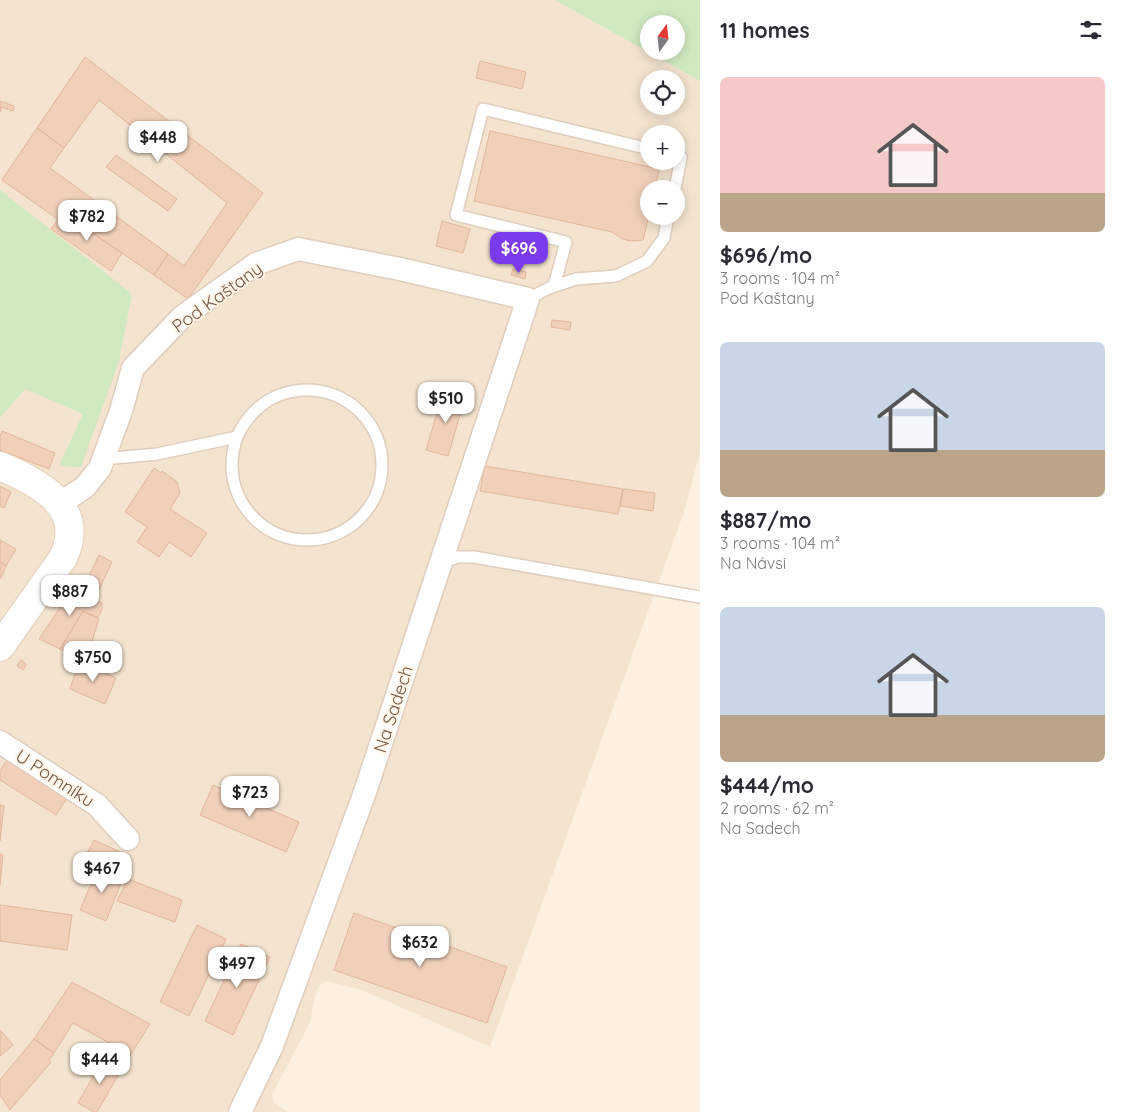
<!DOCTYPE html>
<html lang="en">
<head>
<meta charset="utf-8">
<style>
	:root { --surface:#fff; --page:#f7f7f7; --text:#2b2b33; --muted:#7c7c81; --accent:#7c3aed }
	body { margin:0; font-family:Quicksand,sans-serif; background:var(--page); color:var(--text); height:100vh; display:flex; flex-direction:column; font-size:19px; white-space:nowrap }
	* { box-sizing:border-box; margin:0 }
	p { font-size:16px; color:var(--muted) }
	.icon { flex:none; width:28px; height:28px; fill:none; stroke:currentColor; stroke-width:2; stroke-linecap:round; stroke-linejoin:round }
	.map { position:relative; flex:1; overflow:hidden }
	.details { display:flex; flex-direction:column; background:var(--surface); width:425px }
	.details>* { flex:none }
	.needle { width:32px; rotate:15deg }
	.controls { position:absolute; left:640px; top:15px; display:grid; gap:10px }
	.controls a { display:grid; place-items:center; width:45px; height:45px; border-radius:50%; background:var(--surface); box-shadow:0 2px 12px #0003; font-size:25px }
	.price { position:absolute; translate:-50% -42px; padding:0 11px; border-radius:10px; background:#fff; color:#222; font-size:16px; line-height:32px; filter:drop-shadow(0 1px 2px #0008) }
	.price::after { content:''; position:absolute; left:50%; top:30px; width:15px; height:11px; margin-left:-8px; background:inherit; clip-path:polygon(0 0,100% 0,50% 100%) }
	.price.current { background:var(--accent); color:#fff }
	ul { padding:0; list-style:none }
	li { display:grid; align-content:center; gap:10px; height:265px; padding:0 20px }
	li span { display:grid; place-items:center; height:155px; border-radius:8px; color:#555 }
	li>.icon { margin-inline-start:auto }
	span .icon { width:90px; height:90px; fill:#fffc; stroke-width:1 }
	li b { font-size:21px }
	h2 { display:flex; justify-content:space-between; align-items:center; height:60px; padding:0 20px; font-size:21px }
	main { display:flex; flex:1; min-height:0 }
	.map>svg:first-child { display:block }
	.residential { fill:#f3e3cf; fill-rule:evenodd }
	.green { fill:#d0e9c0; fill-rule:evenodd }
	.building { fill:#f1cfb9; stroke:#e3b69a }
	.lines { fill:none; stroke-linecap:round; stroke-linejoin:round }
	.lane-casing { stroke:#e0cdbd; stroke-width:14 }
	.street-casing { stroke:#e0cdbd; stroke-width:25 }
	.secondary-casing { stroke:#e5cfbb; stroke-width:30 }
	.lane { stroke:#fff; stroke-width:11 }
	.street { stroke:#fff; stroke-width:22 }
	.secondary { stroke:#fff; stroke-width:28 }
	.labels { text-anchor:middle; dominant-baseline:central; stroke-width:4; stroke-linejoin:round; paint-order:stroke }
	.street-label { font-size:18px; fill:#725748; stroke:#fff5e7 }
</style>
</head>
<body>
<main>
<div class="map">
<svg width="700" height="1112" viewBox="0 0 700 1112">
	<rect width="100%" height="100%" fill="#fcf1e1"/>
	<path class="residential" d="M0,0H555L700,81V452L684,512L490,1047L362,990L326,981L321,984L316,991L310,1022L272,1095L274,1102L287,1112H0ZM649,79H676V106H649ZM649,134H676V161H649ZM649,189H676V216H649Z"/>
	<path class="green" d="M555,0H700V81ZM649,24H676V51H649Z
		M0,190L132,294L119,361L81,467L59,466L83,414L25,389L0,418Z"/>
	<path class="building" d="M85,57L263,193L188,299L154,275L168,254L184,266L227,203L99,100L64,148L37,128Z
		M480,61L526,72L522,89L476,78Z
		M0,101L14,106L13,111L2,107L0,112Z
		M37,128L64,148L50,168L168,254L154,275L63,213L59,220L2,180Z
		M490,131L659,169L655,189H649V216L643,240L630,241L623,239L612,232L474,201Z
		M116,155L177,199L168,211L106,167Z
		M63,213L122,253L111,271L51,229Z
		M442,221L470,229L463,253L436,246Z
		M513,269L526,272L525,279L511,275Z
		M552,320L571,322L570,330L551,327Z
		M443,392L465,398L448,456L426,450Z
		M2,431L55,453L49,469L0,450V437Z
		M485,466L623,489L618,514L480,491Z
		M154,468L161,473L162,471L177,482L180,493L170,509L207,533L191,557L169,542L159,557L137,542L147,527L125,512Z
		M0,486L11,492L4,508L0,506Z
		M623,489L655,493L653,511L620,506Z
		M0,540L16,549L6,566L0,562Z
		M99,555L112,562L96,596L82,590Z
		M0,562L6,566L1,578H0Z
		M73,588L102,603V610L97,618L83,611L60,649L39,639Z
		M83,611L99,618L84,668L69,661L71,655L60,649Z
		M21,660L26,664L23,670L17,666Z
		M85,664L116,678L105,704L70,689L78,665L84,668Z
		M7,760L67,798L56,815L0,780V771Z
		M213,785L299,822L286,852L200,815Z
		M0,805L4,806L0,841Z
		M94,840L125,854L117,871L86,856Z
		M0,854L3,855L0,885Z
		M98,868L123,878L106,921L80,910Z
		M128,879L182,900L175,922L117,901Z
		M0,905L72,915L67,950L0,941Z
		M354,913L507,967L487,1023L334,970Z
		M197,925L226,939L189,1016L160,1002Z
		M241,944L270,957L233,1035L205,1021Z
		M72,982L150,1024L123,1067L104,1057L111,1044L73,1023L54,1053L34,1039Z
		M0,1030L13,1045L0,1056Z
		M34,1039L54,1053L49,1060L51,1062L10,1110L0,1095V1080Z
		M104,1057L123,1067L97,1112H94L78,1103Z"/>
	<g class="lines">
		<g class="lane-casing">
			<path id="lane" d="M675,189L681,157L676,156
				M554,286L566,242L456,215L483,109L649,149
				M528,299L549,288L576,279L616,276L647,261L664,238L668,216
				M232 465a75 75 0 1 1 150 0a75 75 0 1 1-150 0Z
				M103,459L157,454L237,437
				M441,563L457,557H474L700,597"/>
		</g>
		<g class="street-casing">
			<path id="street" d="M59,504L85,487L100,468L121,411L133,368L182,317L256,264L298,249L400,269L528,299L365,792L272,1046L240,1112
				M0,742L97,805L128,839"/>
		</g>
		<g class="secondary-casing">
			<path id="secondary" d="M0,466C40,483 87,507 63,558L0,647"/>
		</g>
		<use href="#lane" class="lane"/>
		<use href="#street" class="street"/>
		<use href="#secondary" class="secondary"/>
	</g>
	<g class="labels">
		<g class="street-label">
			<text transform="translate(217 297) rotate(-36)">Pod Kaštany</text>
			<text transform="translate(393 709) rotate(-72)">Na Sadech</text>
			<text transform="translate(55 778) rotate(33)">U Pomníku</text>
		</g>
	</g>
</svg>
<div class="controls">
<a><svg class="needle" viewBox="-14 -14 28 28"><path d="M0-13l5 13h-10z" fill="#e53935"/><path d="M0 13l5-13h-10z" fill="#7c7c81"/></svg></a>
<a><svg class="icon" aria-label="locate" viewBox="0 0 24 24"><circle cx="12" cy="12" r="6"/><path d="M12 2v4M12 18v4M2 12h4M18 12h4"/></svg></a>
<a>+</a>
<a>−</a>
</div>
<b class="price" style="left:158px;top:163px">$448</b>
<b class="price" style="left:87px;top:242px">$782</b>
<b class="price current" style="left:519px;top:274px">$696</b>
<b class="price" style="left:446px;top:424px">$510</b>
<b class="price" style="left:70px;top:617px">$887</b>
<b class="price" style="left:93px;top:683px">$750</b>
<b class="price" style="left:250px;top:818px">$723</b>
<b class="price" style="left:102px;top:894px">$467</b>
<b class="price" style="left:420px;top:968px">$632</b>
<b class="price" style="left:237px;top:989px">$497</b>
<b class="price" style="left:100px;top:1085px">$444</b>
</div>
<section class="details">
<h2>11 homes<svg class="icon" aria-label="filters" viewBox="0 0 24 24"><path d="M4 7h16M4 17h16"/><circle cx="9" cy="7" r="2"/><circle cx="15" cy="17" r="2"/></svg></h2>
<ul>
<li><span style="background:linear-gradient(#f6c9c9 75%,#b9a48a 0)"><svg class="icon" aria-label="home" viewBox="0 0 24 24"><path d="M3 11l9-7 9 7M6 9v11h12V9"/></svg></span><div><b>$696/mo</b><p>3 rooms · 104 m²</p><p>Pod Kaštany</p></div></li>
<li><span style="background:linear-gradient(#c9d6e8 70%,#b9a48a 0)"><svg class="icon" aria-label="home" viewBox="0 0 24 24"><path d="M3 11l9-7 9 7M6 9v11h12V9"/></svg></span><div><b>$887/mo</b><p>3 rooms · 104 m²</p><p>Na Návsi</p></div></li>
<li><span style="background:linear-gradient(#c9d6e8 70%,#b9a48a 0)"><svg class="icon" aria-label="home" viewBox="0 0 24 24"><path d="M3 11l9-7 9 7M6 9v11h12V9"/></svg></span><div><b>$444/mo</b><p>2 rooms · 62 m²</p><p>Na Sadech</p></div></li>
</ul>
</section>
</main>
</body>
</html>
